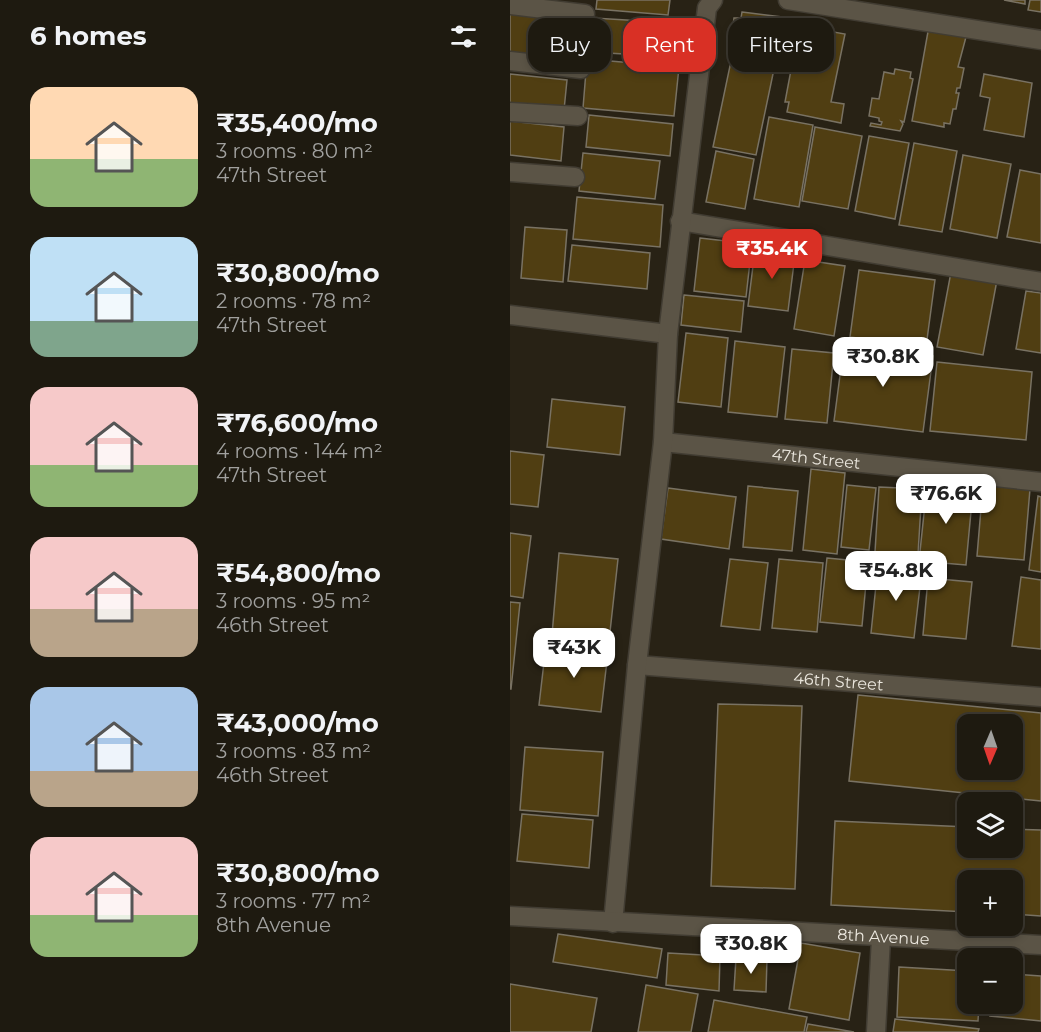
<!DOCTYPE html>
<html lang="en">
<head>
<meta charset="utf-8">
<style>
	:root { --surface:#1e1a10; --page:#262319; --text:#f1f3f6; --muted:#a1a19f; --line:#3c3830; --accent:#d93025 }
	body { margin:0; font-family:Montserrat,sans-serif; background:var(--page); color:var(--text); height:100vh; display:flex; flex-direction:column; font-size:22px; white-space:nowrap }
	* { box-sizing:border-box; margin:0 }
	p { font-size:20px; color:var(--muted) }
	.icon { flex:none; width:33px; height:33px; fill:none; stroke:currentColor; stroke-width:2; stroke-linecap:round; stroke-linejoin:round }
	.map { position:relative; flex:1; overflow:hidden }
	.drawer { display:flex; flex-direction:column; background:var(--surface); width:510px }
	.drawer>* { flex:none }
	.banner { position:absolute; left:18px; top:18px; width:423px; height:54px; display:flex; gap:12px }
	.needle { width:39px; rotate:182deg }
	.buttons { position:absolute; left:447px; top:714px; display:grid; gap:12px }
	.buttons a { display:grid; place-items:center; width:66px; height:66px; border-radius:12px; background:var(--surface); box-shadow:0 3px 9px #0003,0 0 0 2px var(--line); font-size:30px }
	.price { position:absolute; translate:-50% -51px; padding:0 14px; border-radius:12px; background:#fff; color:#222; font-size:20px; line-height:39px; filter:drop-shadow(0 2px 3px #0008) }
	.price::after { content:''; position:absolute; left:50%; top:36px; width:18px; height:14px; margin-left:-9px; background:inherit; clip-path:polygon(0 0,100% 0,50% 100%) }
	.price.on { background:var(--accent); color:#fff }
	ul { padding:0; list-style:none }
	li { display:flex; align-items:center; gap:18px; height:150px; padding:0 30px }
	li span { display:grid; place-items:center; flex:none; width:168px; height:120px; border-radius:18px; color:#555 }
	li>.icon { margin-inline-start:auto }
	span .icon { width:72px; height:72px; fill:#fffc; stroke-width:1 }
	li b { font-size:26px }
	h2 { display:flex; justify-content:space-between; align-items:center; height:72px; padding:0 30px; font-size:26px }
	.chip { padding:0 21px; border-radius:18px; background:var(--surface); box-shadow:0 3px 9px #0003,0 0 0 2px var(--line); font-size:21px; line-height:54px }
	.chip.on { background:var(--accent); color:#fff }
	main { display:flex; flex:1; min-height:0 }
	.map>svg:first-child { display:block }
	.building { fill:#503e12; stroke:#797263; stroke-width:1.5; fill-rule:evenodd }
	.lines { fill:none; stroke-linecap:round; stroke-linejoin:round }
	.street-casing { stroke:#413c32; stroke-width:21 }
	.secondary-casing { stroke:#413c32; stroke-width:21 }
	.street { stroke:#5b5446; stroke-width:18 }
	.secondary { stroke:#5b5446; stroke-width:18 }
	.labels { text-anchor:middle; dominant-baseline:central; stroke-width:6; stroke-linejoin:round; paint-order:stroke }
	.street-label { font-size:16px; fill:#ebe7de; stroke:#1f190c }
</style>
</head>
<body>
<main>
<section class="drawer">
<h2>6 homes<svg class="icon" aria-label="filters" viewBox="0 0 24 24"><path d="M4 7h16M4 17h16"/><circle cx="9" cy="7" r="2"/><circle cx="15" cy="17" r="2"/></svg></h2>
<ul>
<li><span style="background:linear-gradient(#ffd9b3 60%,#8fb573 0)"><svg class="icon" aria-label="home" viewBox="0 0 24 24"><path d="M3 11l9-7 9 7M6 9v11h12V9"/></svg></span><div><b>₹35,400/mo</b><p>3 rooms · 80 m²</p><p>47th Street</p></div></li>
<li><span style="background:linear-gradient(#bfe0f5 70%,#7fa58c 0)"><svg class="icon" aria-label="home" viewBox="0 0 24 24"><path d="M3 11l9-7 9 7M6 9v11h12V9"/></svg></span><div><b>₹30,800/mo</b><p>2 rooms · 78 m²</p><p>47th Street</p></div></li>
<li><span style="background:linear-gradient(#f6c9c9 65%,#8fb573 0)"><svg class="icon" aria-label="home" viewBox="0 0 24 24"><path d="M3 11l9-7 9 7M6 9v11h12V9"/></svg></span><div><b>₹76,600/mo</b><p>4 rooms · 144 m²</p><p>47th Street</p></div></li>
<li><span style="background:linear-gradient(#f6c9c9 60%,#b9a48a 0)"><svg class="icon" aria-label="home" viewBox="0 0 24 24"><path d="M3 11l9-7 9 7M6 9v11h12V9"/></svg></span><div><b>₹54,800/mo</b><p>3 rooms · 95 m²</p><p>46th Street</p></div></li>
<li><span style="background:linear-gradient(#a9c7e8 70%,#b9a48a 0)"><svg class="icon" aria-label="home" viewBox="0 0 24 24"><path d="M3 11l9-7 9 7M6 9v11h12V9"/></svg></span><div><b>₹43,000/mo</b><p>3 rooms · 83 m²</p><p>46th Street</p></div></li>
<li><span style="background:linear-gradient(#f6c9c9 65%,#8fb573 0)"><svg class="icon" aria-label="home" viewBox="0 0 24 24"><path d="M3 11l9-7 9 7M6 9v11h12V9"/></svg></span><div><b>₹30,800/mo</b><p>3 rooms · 77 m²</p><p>8th Avenue</p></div></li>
</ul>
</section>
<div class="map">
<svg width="531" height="1032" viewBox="0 0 531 1032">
	<rect width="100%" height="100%" fill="#282215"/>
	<path class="building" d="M87,0H160L158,15L86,9Z
		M494,0H515V4Z
		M520,0H531V12L518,10Z
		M232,12L272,17L266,62L224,57L227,40H221L224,18H231Z
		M0,13L75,22L70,62L0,54Z
		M83,18L166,23L164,57L81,52Z
		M279,24L335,34L321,102L334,104L331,123L277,112L279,102H275L281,70L275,69L278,54L273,53Z
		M419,26L456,37L448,67L454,68L450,88H447L446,93H449L446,109H443L440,124L434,123V127L402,121Z
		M77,59L169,67L164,116L73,108Z
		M221,61L264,69L246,155L203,147Z
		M385,69L401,72L400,78L403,79L394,122L391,121L393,124L390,131L360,126L361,123L371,125L372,122L369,121V118L359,116L362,98L369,99L374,72L384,74Z
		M0,74L57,80L54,110L0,104Z
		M474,74L522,83L514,137L474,130L480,98L470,96Z
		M79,115L163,124L160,156L76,147Z
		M259,117L303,125L289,207L244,199Z
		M0,121L54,127L51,161L0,155Z
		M305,127L352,136L338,209L292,201Z
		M359,136L399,143L385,219L345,211Z
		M404,143L447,151L432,232L389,225Z
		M206,151L244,159L235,209L196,202Z
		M73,153L150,161L145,199L69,191Z
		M453,155L501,164L487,238L440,229Z
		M510,170L531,174V243L497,237Z
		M67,197L153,205L150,247L63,239Z
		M15,227L57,230L53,282L11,278Z
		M190,238L242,244L236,297L184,291Z
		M62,245L140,253L137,289L58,281Z
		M245,250L285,255L278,311L238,306Z
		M295,260L335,266L324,336L284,329Z
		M349,270L425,280L416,347L340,337Z
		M441,272L487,280L473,355L427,347Z
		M516,291L531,293V353L506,349Z
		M174,295L234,301L231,332L171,325Z
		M176,333L218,338L211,407L168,402Z
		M225,341L275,347L267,417L218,412Z
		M334,345L423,356L413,432L324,421Z
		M282,349L324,353L317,423L275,419Z
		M427,362L522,372L516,440L420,431Z
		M42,399L115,407L110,455L37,447Z
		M0,451L34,455L28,507L0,504Z
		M301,469L335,473L327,554L293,550Z
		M337,485L366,488L359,550L331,547Z
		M417,485L463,490L456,565L409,561Z
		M473,485L520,489L514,560L467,556Z
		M238,486L288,491L282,551L233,547Z
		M369,487L412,489L408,554L365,552Z
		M158,488L226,497L219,549L151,539Z
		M528,496L531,497V572L519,570Z
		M0,533L21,536L13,598L0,596Z
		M49,553L108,559L99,641L42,635Z
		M317,558L358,562L352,626L310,622Z
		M220,559L258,563L250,630L211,626Z
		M269,559L313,563L307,632L262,628Z
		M368,566L412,570L404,638L361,633Z
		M511,577L531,580V649L502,646Z
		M418,578L462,582L456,639L413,635Z
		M0,602L10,603L1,689H0Z
		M36,645L98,652L91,712L29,705Z
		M348,695L531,713V801L339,781ZM458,724H502V770H458Z
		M208,704L292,706L285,889L201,886Z
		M15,747L93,752L88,816L10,810Z
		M12,814L83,820L79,868L7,861Z
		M325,821L458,827V848H502V829L531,830V916L502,914V880H458V912L321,905Z
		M48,934L152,949L147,978L43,962Z
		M291,943L350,953L339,1020L279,1009Z
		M158,953L210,956L209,991L156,985Z
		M226,958L257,959L256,992L224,990Z
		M389,967L458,971V1004H469L468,1021L387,1017Z
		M502,974L531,976V1021L480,1016L482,1004H502Z
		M0,984L87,998L81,1032H0Z
		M136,985L188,994L181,1032H128Z
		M204,1000L297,1017L294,1032H198Z
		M385,1019L469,1029L468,1032H383Z
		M298,1024L344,1032H296Z"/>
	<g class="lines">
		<g class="street-casing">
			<g id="street">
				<path d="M278,0L531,40"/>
				<path d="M0,5L75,14"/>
				<path d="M0,61L71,69"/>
				<path d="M0,112L68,116"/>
				<path d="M0,172L65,177"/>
				<path d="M170,221L531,282"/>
				<path d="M0,315L158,334"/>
				<path id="s1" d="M153,442L531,482"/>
				<path id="s2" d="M127,665L531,697"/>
				<path d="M103,923L127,665L153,442L158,334L197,8L203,0"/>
				<path d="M366,1032L371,938"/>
			</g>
		</g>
		<g class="secondary-casing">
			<g id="secondary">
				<path id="s3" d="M0,916L531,945"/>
			</g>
		</g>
		<use href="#street" class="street"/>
		<use href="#secondary" class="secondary"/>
	</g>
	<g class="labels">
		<g class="street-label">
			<text stroke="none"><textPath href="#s1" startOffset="154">47th Street</textPath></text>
			<text stroke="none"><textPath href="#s2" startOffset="202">46th Street</textPath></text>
			<text stroke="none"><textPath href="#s3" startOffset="374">8th Avenue</textPath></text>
		</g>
	</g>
</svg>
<div class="buttons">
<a><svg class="needle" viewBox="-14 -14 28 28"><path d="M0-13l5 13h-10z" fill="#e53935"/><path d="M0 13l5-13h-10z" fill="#a1a19f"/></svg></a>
<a><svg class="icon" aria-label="layers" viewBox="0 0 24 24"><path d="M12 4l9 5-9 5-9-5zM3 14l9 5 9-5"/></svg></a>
<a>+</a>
<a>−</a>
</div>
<b class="price on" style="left:262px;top:280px">₹35.4K</b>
<b class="price" style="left:373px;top:388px">₹30.8K</b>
<b class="price" style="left:436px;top:525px">₹76.6K</b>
<b class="price" style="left:386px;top:602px">₹54.8K</b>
<b class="price" style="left:64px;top:679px">₹43K</b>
<b class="price" style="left:241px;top:975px">₹30.8K</b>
<div class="banner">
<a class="chip">Buy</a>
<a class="chip on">Rent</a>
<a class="chip">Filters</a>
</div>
</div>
</main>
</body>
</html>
